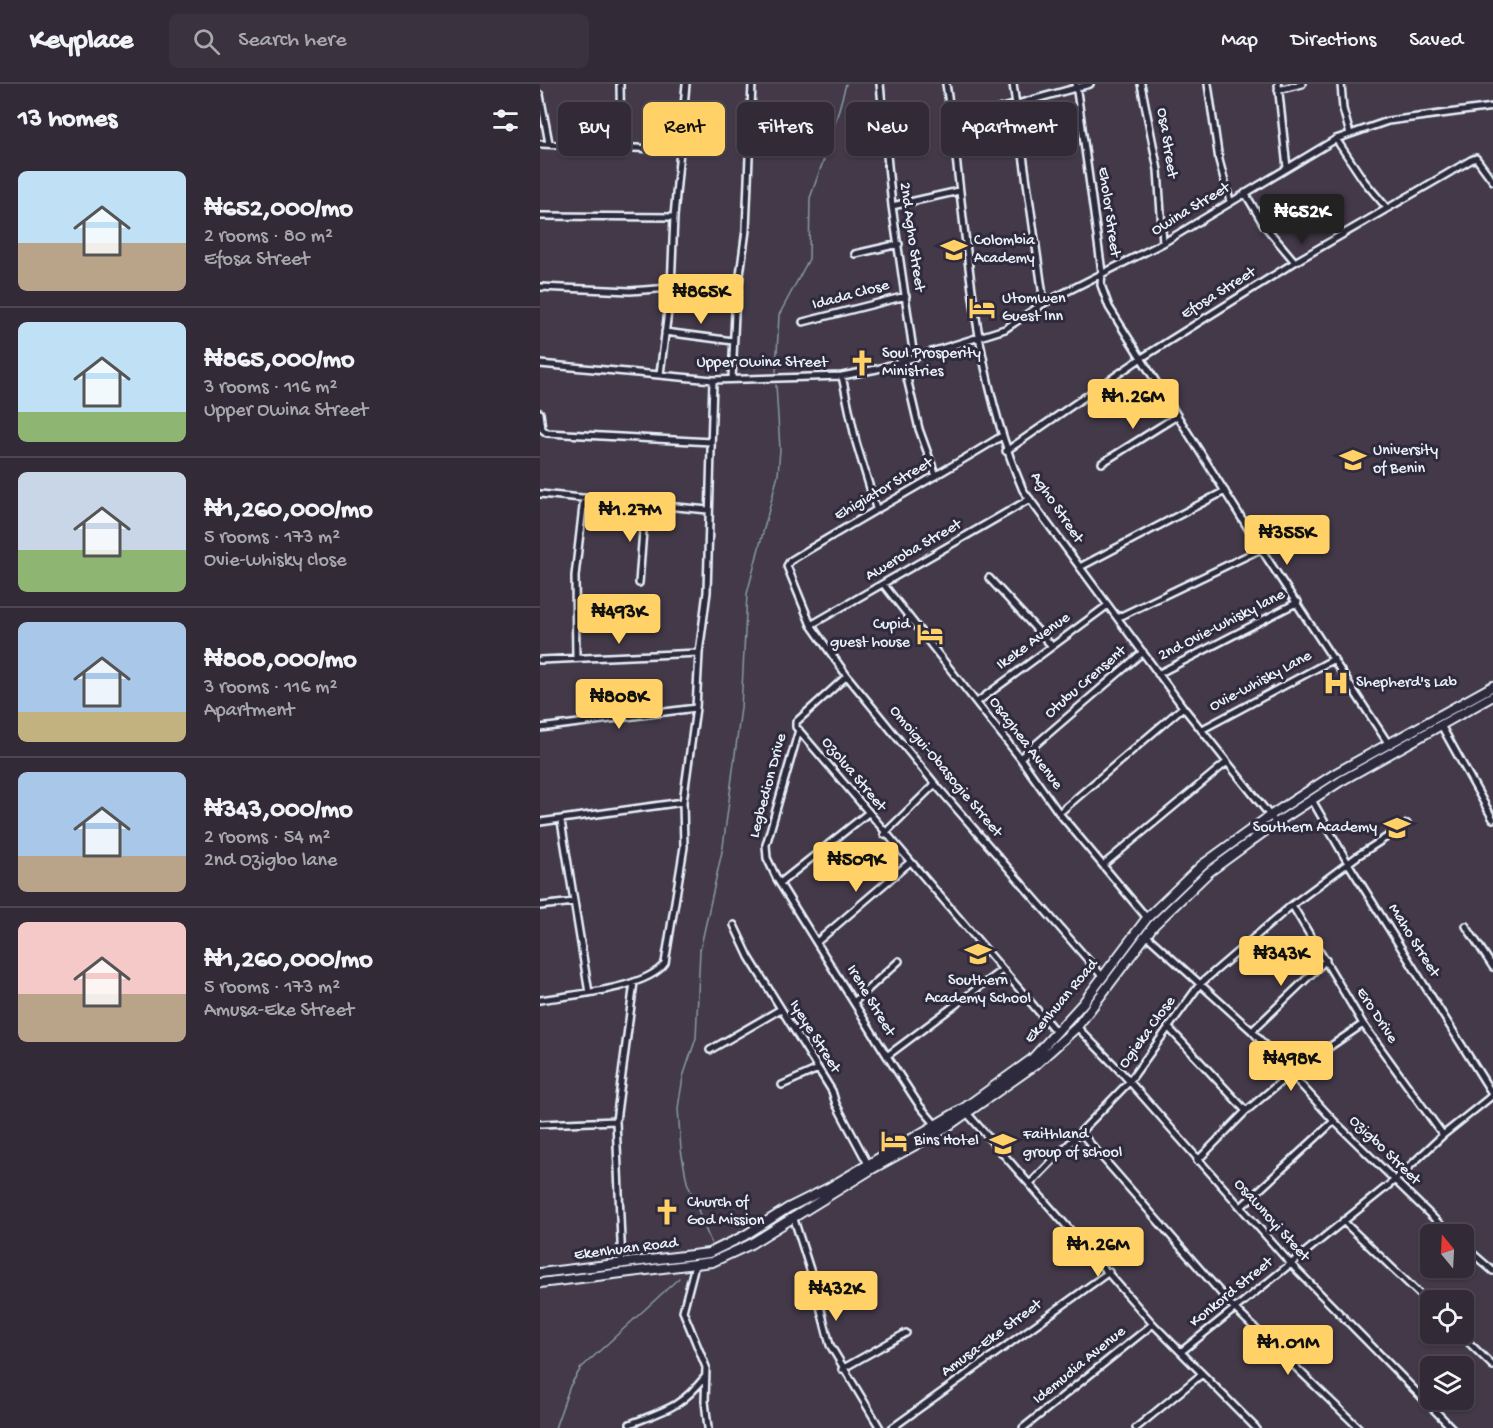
<!DOCTYPE html>
<html lang="en">
<head>
<meta charset="utf-8">
<style>
	:root { --surface:#322b37; --page:#3a333f; --text:#f1f3f6; --muted:#a8a7ad; --line:#4d4752; --accent:#ffd166 }
	body { margin:0; font-family:"Gochi Hand",sans-serif; background:var(--page); color:var(--text); height:100vh; display:flex; flex-direction:column; font-size:22px; white-space:nowrap }
	* { box-sizing:border-box; margin:0 }
	p { font-size:20px; color:var(--muted) }
	.icon { flex:none; width:33px; height:33px; fill:none; stroke:currentColor; stroke-width:2; stroke-linecap:round; stroke-linejoin:round }
	.map { position:relative; flex:1; overflow:hidden }
	.panel { display:flex; flex-direction:column; background:var(--surface); width:540px }
	.panel>* { flex:none }
	.top-card { position:absolute; left:18px; top:18px; width:570px; height:54px; display:flex; gap:12px }
	.needle { width:39px; rotate:342deg }
	.controls { position:absolute; left:880px; top:1140px; display:grid; gap:12px }
	.controls a { display:grid; place-items:center; width:54px; height:54px; border-radius:9px; background:var(--surface); box-shadow:0 2px 4px #0004,0 0 0 2px var(--line); font-size:30px }
	.price { position:absolute; translate:-50% -51px; padding:0 14px; border-radius:6px; background:var(--accent); color:#111; font-size:20px; line-height:39px; filter:drop-shadow(0 2px 3px #0008) }
	.price::after { content:''; position:absolute; left:50%; top:36px; width:18px; height:14px; margin-left:-9px; background:inherit; clip-path:polygon(0 0,100% 0,50% 100%) }
	.price.current { background:#222; color:#fff }
	ul { padding:0; list-style:none }
	li { display:flex; align-items:center; gap:18px; height:150px; padding:0 18px }
	li+li { border-top:2px solid var(--line) }
	li span { display:grid; place-items:center; flex:none; width:168px; height:120px; border-radius:9px; color:#555 }
	li>.icon { margin-inline-start:auto }
	span .icon { width:72px; height:72px; fill:#fffc; stroke-width:1 }
	li b { font-size:26px }
	h2 { display:flex; justify-content:space-between; align-items:center; height:72px; padding:0 18px; font-size:26px }
	.chip { padding:0 21px; border-radius:9px; background:var(--surface); box-shadow:0 2px 4px #0004,0 0 0 2px var(--line); font-size:21px; line-height:54px }
	.chip.current { background:var(--accent); color:#111 }
	header { display:flex; align-items:center; gap:36px; box-sizing:border-box; height:84px; padding:0 30px; background:var(--surface); border-bottom:2px solid var(--line) }
	header strong { font-size:28px }
	nav { display:flex; gap:33px; margin-inline-start:auto; font-size:21px }
	.search { width:420px; height:54px; background:var(--page); display:flex; align-items:center; gap:15px; box-sizing:border-box; padding:0 21px; border-radius:9px; color:var(--muted); font-size:22px }
	main { display:flex; flex:1; min-height:0 }
	.map>svg:first-child { display:block }
	.lines { fill:none; stroke-linecap:round; stroke-linejoin:round }
	.stream { stroke:#889ba6; stroke-width:1.5 }
	.street-casing { stroke:#e8f1f8; stroke-width:10 }
	.secondary-casing { stroke:#e8f1f8; stroke-width:12 }
	.street { stroke:#2f2a3d; stroke-width:5 }
	.secondary { stroke:#2f2a3d; stroke-width:8 }
	.labels { text-anchor:middle; dominant-baseline:central; stroke-width:6; stroke-linejoin:round; paint-order:stroke }
	.street-label { font-size:16px; fill:#e8f1f8; stroke:#2f2a3d }
	.poi-label { font-size:16px; fill:#e8f1f8; stroke:#2f2a3d; text-anchor:start }
</style>
</head>
<body>
<header>
<strong>Keyplace</strong>
<div class="search"><svg class="icon" aria-label="search" viewBox="0 0 24 24"><circle cx="10" cy="10" r="6"/><path d="M15 15l6 6"/></svg>Search here</div>
<nav><a>Map</a><a>Directions</a><a>Saved</a></nav>
</header>
<main>
<section class="panel">
<h2>13 homes<svg class="icon" aria-label="filters" viewBox="0 0 24 24"><path d="M4 7h16M4 17h16"/><circle cx="9" cy="7" r="2"/><circle cx="15" cy="17" r="2"/></svg></h2>
<ul>
<li><span style="background:linear-gradient(#bfe0f5 60%,#b9a48a 0)"><svg class="icon" aria-label="home" viewBox="0 0 24 24"><path d="M3 11l9-7 9 7M6 9v11h12V9"/></svg></span><div><b>₦652,000/mo</b><p>2 rooms · 80 m²</p><p>Efosa Street</p></div></li>
<li><span style="background:linear-gradient(#bfe0f5 75%,#8fb573 0)"><svg class="icon" aria-label="home" viewBox="0 0 24 24"><path d="M3 11l9-7 9 7M6 9v11h12V9"/></svg></span><div><b>₦865,000/mo</b><p>3 rooms · 116 m²</p><p>Upper Owina Street</p></div></li>
<li><span style="background:linear-gradient(#c9d6e8 65%,#8fb573 0)"><svg class="icon" aria-label="home" viewBox="0 0 24 24"><path d="M3 11l9-7 9 7M6 9v11h12V9"/></svg></span><div><b>₦1,260,000/mo</b><p>5 rooms · 173 m²</p><p>Ovie-whisky close</p></div></li>
<li><span style="background:linear-gradient(#a9c7e8 75%,#c2b280 0)"><svg class="icon" aria-label="home" viewBox="0 0 24 24"><path d="M3 11l9-7 9 7M6 9v11h12V9"/></svg></span><div><b>₦808,000/mo</b><p>3 rooms · 116 m²</p><p>Apartment</p></div></li>
<li><span style="background:linear-gradient(#a9c7e8 70%,#b9a48a 0)"><svg class="icon" aria-label="home" viewBox="0 0 24 24"><path d="M3 11l9-7 9 7M6 9v11h12V9"/></svg></span><div><b>₦343,000/mo</b><p>2 rooms · 54 m²</p><p>2nd Ozigbo lane</p></div></li>
<li><span style="background:linear-gradient(#f6c9c9 60%,#b9a48a 0)"><svg class="icon" aria-label="home" viewBox="0 0 24 24"><path d="M3 11l9-7 9 7M6 9v11h12V9"/></svg></span><div><b>₦1,260,000/mo</b><p>5 rooms · 173 m²</p><p>Amusa-Eke Street</p></div></li>
</ul>
</section>
<div class="map">
<svg width="953" height="1344" viewBox="0 0 953 1344">
	<rect width="100%" height="100%" fill="#433949"/>
	<filter id="ink" filterUnits="userSpaceOnUse"><feTurbulence type="fractalNoise" baseFrequency=".0167" numOctaves="2"/><feDisplacementMap in="SourceGraphic" scale="12" xChannelSelector="R" yChannelSelector="G"/><feConvolveMatrix kernelMatrix="1 2 1 2 8 2 1 2 1" color-interpolation-filters="sRGB"/></filter>
	<g filter="url(#ink)">
		<g class="lines">
			<path class="stream" d="M236,288L239,231L269,175L270,114L289,61L306,0
				M171,1159L147,1098L141,1066L138,1024L143,993L156,954L160,866L183,763L201,624L207,510L238,391L240,365L236,301
				M15,1344L30,1302L41,1284L139,1194"/>
			<g class="street-casing">
				<path id="street" d="M80,0L81,62
					M340,0L352,122L374,273
					M406,0C428,136 427,277 483,406L643,623L736,739
					M473,0L504,219
					M536,0L562,188L561,201L569,223L721,465
					M601,0L618,86L623,159
					M668,0L679,76L690,117
					M738,0L747,84
					M801,0L803,25L810,50
					M738,6L762,0
					M0,11L9,59
					M211,32L273,40
					M412,38L550,0
					M796,55L824,97L847,124
					M0,60L141,66
					M705,109L724,141L755,178
					M352,122L419,107
					M0,132L134,133
					M315,170L359,160
					M0,203L90,207L131,204
					M263,238L366,212
					M125,248L193,257
					M363,277L379,345L396,392
					M0,280L173,296L302,292L337,285L465,245L504,219L623,159L796,55L848,37L953,23
					M120,290L131,204L134,133L146,0
					M302,292L316,358L336,424
					M192,295L195,229L206,146L212,0
					M0,329L2,345L7,349L171,358
					M462,352C392,395 320,434 250,477L247,482L271,541L307,592L395,700L562,892
					M466,367L600,275L755,178L931,76L936,74L953,97
					M562,379L637,332
					M0,410L168,426
					M540,483L685,407
					M449,494L511,561
					M99,499L105,420
					M344,501L480,674L519,729L607,834
					M579,533L721,465L848,659
					M271,541L490,415
					M36,574L35,492L44,414
					M0,576L159,569
					M618,590L758,518
					M307,592L256,638V643L516,948
					M437,618L568,521
					M902,643L953,735
					M0,644L156,624
					M259,646L226,761L227,774L237,795L347,972L379,1021L401,1047
					M661,646L794,575
					M480,674L603,568
					M772,716L808,779L953,1011
					M519,729L643,623
					M21,737L49,909
					M0,738L143,718
					M344,750L395,700
					M563,781L687,678
					M240,799L328,729
					M752,821L823,940L903,1051
					M0,822L34,818
					M194,841L209,873L292,1007L296,1020L328,1080
					M926,842L953,883
					M606,851L712,947L794,1037L910,1150
					M278,857L369,779
					M0,916C30,911 107,905 125,879L144,763L143,718L156,624L159,569L167,508L173,296
					M315,917L359,877
					M537,943L582,989L750,1179L912,1344
					M628,943L706,1027
					M712,947L786,876
					M170,966L241,925
					M347,972L462,886
					M242,1001L278,985
					M426,1028L613,1240L716,1344
					M0,1040L76,1037
					M541,1049L694,1224L819,1344
					M657,1077L706,1027L750,990L823,940
					M491,1099L589,998L660,900L752,821L819,771L867,740
					M701,1123L794,1037
					M253,1132L273,1195L290,1261L340,1344
					M803,1137L891,1221
					M924,1162L953,1187
					M82,1181L76,1037L94,898
					M155,1181L143,1227L166,1283L165,1317L168,1344
					M920,1250L953,1282
					M642,1267L855,1096L903,1051L953,1011
					M302,1285L366,1249
					M90,1340C126,1326 140,1324 165,1293
					M352,1344L569,1188
					M483,1344L613,1240
					M596,1344L662,1290"/>
			</g>
			<g class="secondary-casing">
				<path id="secondary" d="M0,1189L169,1169L204,1152L248,1124L290,1103L424,1024L492,975L543,919L607,834L662,781L731,731L796,689L953,602
					M0,1199L172,1178L209,1161L332,1085L401,1047L495,981L537,943L614,841L669,788L736,739L801,697L953,612"/>
			</g>
			<use href="#street" class="street"/>
			<use href="#secondary" class="secondary"/>
		</g>
	</g>
	<defs>
		<g id="school-bare" transform="scale(2.07)"><path d="M0-5L7-2L0 1L-7-2ZM-4 1L0 2.5L4 1V4Q0 6-4 4Z" fill="#ffd166" stroke="#2f2a3d" stroke-width="2.5" paint-order="stroke"/></g>
		<g id="hotel-bare" transform="scale(2.07)"><path d="M-6-4.5h1.5V1H6V5H4.5V3h-9V5H-6ZM-4 0a1.8 1.8 0 1 1 3.6 0ZM.5 0V-2.5h3Q6-2.5 6 0Z" fill="#ffd166" stroke="#2f2a3d" stroke-width="2.5" paint-order="stroke"/></g>
		<g id="church-bare" transform="scale(2.07)"><path d="M-1.2-6h2.4v3.5h3.3v2.4h-3.3V6h-2.4V-.1h-3.3v-2.4h3.3Z" fill="#ffd166" stroke="#2f2a3d" stroke-width="2.5" paint-order="stroke"/></g>
		<g id="university-bare" transform="scale(2.07)"><path d="M0-5L7-2L0 1L-7-2ZM-4 1L0 2.5L4 1V4Q0 6-4 4Z" fill="#ffd166" stroke="#2f2a3d" stroke-width="2.5" paint-order="stroke"/></g>
		<g id="hospital-bare" transform="scale(2.07)"><path d="M-5-5h3v3.5h4V-5h3V5h-3V1.5h-4V5h-3Z" fill="#ffd166" stroke="#2f2a3d" stroke-width="2.5" paint-order="stroke"/></g>
	</defs>
	<g fill-rule="evenodd">
		<use href="#school-bare" x="414" y="166"/>
		<use href="#hotel-bare" x="442" y="224"/>
		<use href="#church-bare" x="322" y="279"/>
		<use href="#university-bare" x="813" y="376"/>
		<use href="#hotel-bare" x="390" y="550"/>
		<use href="#hospital-bare" x="796" y="599"/>
		<use href="#school-bare" x="857" y="744"/>
		<use href="#school-bare" x="438" y="870"/>
		<use href="#hotel-bare" x="354" y="1057"/>
		<use href="#school-bare" x="463" y="1060"/>
		<use href="#church-bare" x="127" y="1128"/>
	</g>
	<g class="labels">
		<g class="street-label">
			<text transform="translate(626 59) rotate(81)">Osa Street</text>
			<text transform="translate(651 126) rotate(-31)">Owina Street</text>
			<text transform="translate(568 128) rotate(82)">Eholor Street</text>
			<text transform="translate(371 153) rotate(82)">2nd Agho Street</text>
			<text transform="translate(679 210) rotate(-32)">Efosa Street</text>
			<text transform="translate(311 212) rotate(-15)">Idada Close</text>
			<text x="222" y="279">Upper Owina Street</text>
			<text transform="translate(344 406) rotate(-30)">Ehigiator Street</text>
			<text transform="translate(516 424) rotate(56)">Agho Street</text>
			<text transform="translate(374 467) rotate(-30)">Aweroba Street</text>
			<text transform="translate(682 542) rotate(-27)">2nd Ovie-whisky lane</text>
			<text transform="translate(494 558) rotate(-36)">Ikeke Avenue</text>
			<text transform="translate(721 598) rotate(-28)">Ovie-whisky Lane</text>
			<text transform="translate(546 599) rotate(-41)">Otubu Crensent</text>
			<text transform="translate(485 660) rotate(53)">Osaghea Avenue</text>
			<text transform="translate(405 688) rotate(50)">Omoigui-Obasogie Street</text>
			<text transform="translate(313 691) rotate(50)">Ozolua Street</text>
			<text transform="translate(229 702) rotate(-75)">Legbedion Drive</text>
			<text transform="translate(873 857) rotate(58)">Maho Street</text>
			<text transform="translate(330 917) rotate(59)">Irene Street</text>
			<text transform="translate(522 918) rotate(-50)">Ekenhuan Road</text>
			<text transform="translate(836 932) rotate(57)">Ero Drive</text>
			<text transform="translate(608 949) rotate(-54)">Ogieka Close</text>
			<text transform="translate(274 953) rotate(58)">Iyeye Street</text>
			<text transform="translate(844 1067) rotate(44)">Ozigbo Street</text>
			<text transform="translate(731 1137) rotate(48)">Osawnoyi Steet</text>
			<text transform="translate(86 1166) rotate(-7)">Ekenhuan Road</text>
			<text transform="translate(692 1209) rotate(-39)">Konkord Street</text>
			<text transform="translate(452 1255) rotate(-36)">Amusa-Eke Street</text>
			<text transform="translate(540 1282) rotate(-39)">Idemudia Avenue</text>
		</g>
		<g class="poi-label">
			<text x="434" y="157">Colombia<tspan x="434" dy="18">Academy</tspan></text>
			<text x="462" y="215">Utomwen<tspan x="462" dy="18">Guest Inn</tspan></text>
			<text x="342" y="270">Soul Prosperity<tspan x="342" dy="18">Ministries</tspan></text>
			<text x="833" y="367">University<tspan x="833" dy="18">of Benin</tspan></text>
			<text x="370" y="541" text-anchor="end">Cupid<tspan x="370" dy="18">guest house</tspan></text>
			<text x="816" y="599">Shepherd's Lab</text>
			<text x="837" y="744" text-anchor="end">Southern Academy</text>
			<text x="438" y="897" text-anchor="middle">Southern<tspan x="438" dy="18">Academy School</tspan></text>
			<text x="483" y="1051">Faithland<tspan x="483" dy="18">group of school</tspan></text>
			<text x="374" y="1057">Bins Hotel</text>
			<text x="147" y="1119">Church of<tspan x="147" dy="18">God Mission</tspan></text>
		</g>
	</g>
</svg>
<div class="controls">
<a><svg class="needle" viewBox="-14 -14 28 28"><path d="M0-13l5 13h-10z" fill="#e53935"/><path d="M0 13l5-13h-10z" fill="#a8a7ad"/></svg></a>
<a><svg class="icon" aria-label="locate" viewBox="0 0 24 24"><circle cx="12" cy="12" r="6"/><path d="M12 2v4M12 18v4M2 12h4M18 12h4"/></svg></a>
<a><svg class="icon" aria-label="layers" viewBox="0 0 24 24"><path d="M12 4l9 5-9 5-9-5zM3 14l9 5 9-5"/></svg></a>
</div>
<b class="price current" style="left:762px;top:161px">₦652K</b>
<b class="price" style="left:161px;top:241px">₦865K</b>
<b class="price" style="left:593px;top:346px">₦1.26M</b>
<b class="price" style="left:90px;top:459px">₦1.27M</b>
<b class="price" style="left:747px;top:482px">₦355K</b>
<b class="price" style="left:79px;top:561px">₦493K</b>
<b class="price" style="left:79px;top:646px">₦808K</b>
<b class="price" style="left:316px;top:809px">₦509K</b>
<b class="price" style="left:741px;top:903px">₦343K</b>
<b class="price" style="left:751px;top:1008px">₦498K</b>
<b class="price" style="left:558px;top:1194px">₦1.26M</b>
<b class="price" style="left:296px;top:1238px">₦432K</b>
<b class="price" style="left:748px;top:1292px">₦1.01M</b>
<div class="top-card">
<a class="chip">Buy</a>
<a class="chip current">Rent</a>
<a class="chip">Filters</a>
<a class="chip">New</a>
<a class="chip">Apartment</a>
</div>
</div>
</main>
</body>
</html>
